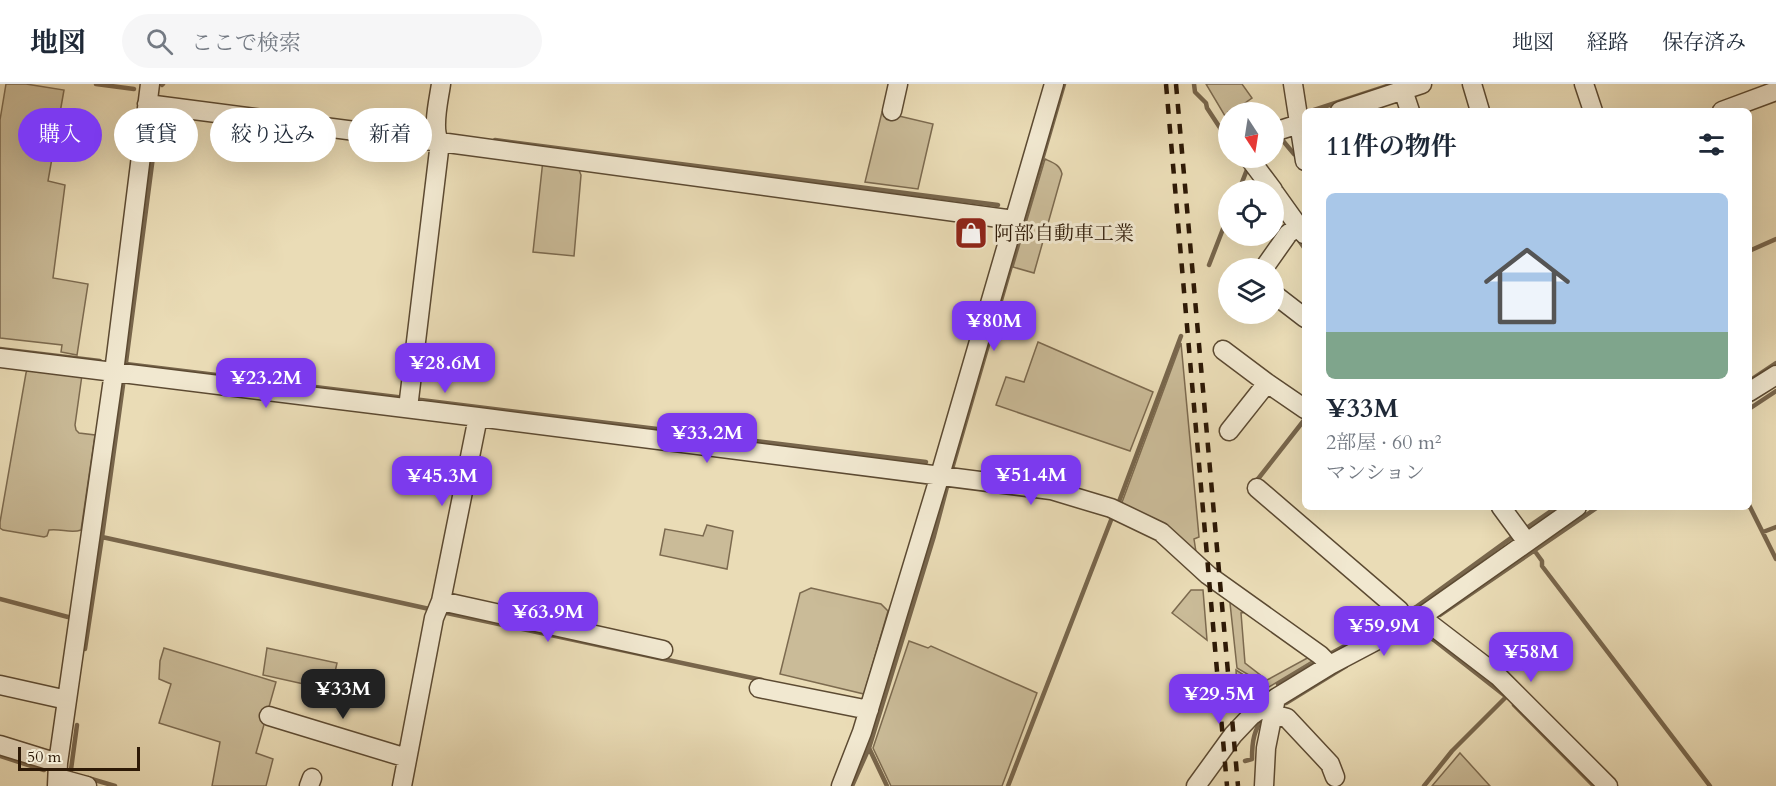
<!DOCTYPE html>
<html lang="ja">
<head>
<meta charset="utf-8">
<style>
	:root { --surface:#fff; --page:#f6f6f7; --text:#1f2937; --muted:#747a83; --line:#e0e1e3; --accent:#7c3aed }
	body { margin:0; font-family:Cardo,"Noto Serif JP",serif; background:var(--page); color:var(--text); height:100vh; display:flex; flex-direction:column; font-size:22px; white-space:nowrap }
	* { box-sizing:border-box; margin:0 }
	p { font-size:20px; color:var(--muted) }
	.icon { flex:none; width:33px; height:33px; fill:none; stroke:currentColor; stroke-width:2; stroke-linecap:round; stroke-linejoin:round }
	.map { position:relative; flex:1; overflow:hidden }
	.details { position:absolute; left:1302px; top:24px; width:450px; height:402px; display:flex; flex-direction:column; background:var(--surface); border-radius:9px; box-shadow:0 6px 24px #0002 }
	.details>* { flex:none }
	.hud { position:absolute; left:18px; top:24px; width:570px; height:54px; display:flex; gap:12px }
	.needle { width:39px; rotate:168deg }
	.buttons { position:absolute; left:1218px; top:18px; display:grid; gap:12px }
	.buttons a { display:grid; place-items:center; width:66px; height:66px; border-radius:50%; background:var(--surface); box-shadow:0 6px 24px #0002; font-size:30px }
	.scale { position:absolute; left:18px; bottom:15px; width:122px; box-sizing:border-box; padding-left:6px; border:3px solid #2d1906; border-top:0; font-size:16px; line-height:21px; white-space:nowrap; color:#2d1906; -webkit-text-stroke:4px #f1e8d0; paint-order:stroke }
	.price { position:absolute; translate:-50% -51px; padding:0 14px; border-radius:12px; background:var(--accent); color:#fff; font-size:20px; line-height:39px; filter:drop-shadow(0 2px 3px #0008) }
	.price::after { content:''; position:absolute; left:50%; top:36px; width:18px; height:14px; margin-left:-9px; background:inherit; clip-path:polygon(0 0,100% 0,50% 100%) }
	.price.selected { background:#222; color:#fff }
	ul { padding:0; list-style:none }
	li { display:grid; align-content:center; gap:12px; height:318px; padding:0 24px }
	li+li { border-top:2px solid var(--line) }
	li span { display:grid; place-items:center; height:186px; border-radius:9px; color:#555 }
	li>.icon { margin-inline-start:auto }
	span .icon { width:108px; height:108px; fill:#fffc; stroke-width:1 }
	li b { font-size:26px }
	h2 { display:flex; justify-content:space-between; align-items:center; height:72px; padding:0 24px; font-size:26px }
	.chip { padding:0 21px; border-radius:27px; background:var(--surface); box-shadow:0 6px 24px #0002; font-size:21px; line-height:54px }
	.chip.selected { background:var(--accent); color:#fff }
	header { display:flex; align-items:center; gap:36px; box-sizing:border-box; height:84px; padding:0 30px; background:var(--surface); border-bottom:2px solid var(--line) }
	header strong { font-size:28px }
	nav { display:flex; gap:33px; margin-inline-start:auto; font-size:21px }
	.search { width:420px; height:54px; background:var(--page); display:flex; align-items:center; gap:15px; box-sizing:border-box; padding:0 21px; border-radius:33px; color:var(--muted); font-size:22px }
	.map>svg:first-child { display:block }
	.green { fill:#cabb98; stroke:#7c6a4f; stroke-width:1.5 }
	.lines { fill:none; stroke-linecap:round; stroke-linejoin:round }
	.stream { stroke:#78664c; stroke-width:4.5 }
	.minor-casing { stroke:#5c4a32; stroke-width:21 }
	.minor { stroke:#f1e8d0; stroke-width:18 }
	.rail { stroke:#2d1906; stroke-width:4.5; stroke-dasharray:10 10; stroke-linecap:butt }
	.labels { text-anchor:middle; dominant-baseline:central; stroke-width:6; stroke-linejoin:round; paint-order:stroke }
	.poi-label { font-size:20px; fill:#2d1906; stroke:#f1e8d0; text-anchor:start }
</style>
</head>
<body>
<header>
<strong>地図</strong>
<div class="search"><svg class="icon" aria-label="search" viewBox="0 0 24 24"><circle cx="10" cy="10" r="6"/><path d="M15 15l6 6"/></svg>ここで検索</div>
<nav><a>地図</a><a>経路</a><a>保存済み</a></nav>
</header>
<div class="map">
<svg width="1776" height="702" viewBox="0 0 1776 702">
	<rect width="100%" height="100%" fill="#eadcb6"/>
	<filter id="stains"><feTurbulence type="fractalNoise" baseFrequency=".00333" numOctaves="4"/><feColorMatrix values="0 0 0 0 .2 0 0 0 0 .09 0 0 0 0 .02 0 0 0 .5 -.17"/></filter>
	<radialGradient id="worn" r=".72"><stop offset=".6" stop-color="#630" stop-opacity="0"/><stop offset="1" stop-color="#630" stop-opacity=".3"/></radialGradient>
	<path class="green" d="M6,0H26L64,6L48,97L65,101L53,194L88,200L77,271L61,268L62,261L0,254V36Z
		M1206,0H1242L1252,14L1235,26L1236,28H1228V37Z
		M882,28L933,40L918,105L865,98Z
		M1045,75C1054,79 1060,81 1062,90L1034,189L1013,183Z
		M543,76L579,86L581,91L574,172L533,168Z
		M1038,258L1153,308L1130,367L996,321L1006,293L1024,298Z
		M1181,259L1199,453L1194,455L1196,468C1173,446 1152,431 1121,421Z
		M28,284L82,291L75,341L76,346L79,349L95,351L81,446C71,450 60,444 49,446L47,452L44,453L3,446L0,444V438L26,289Z
		M707,441L733,447L727,485L660,471L665,445L703,452Z
		M811,504L881,520L888,527L864,610L780,590L800,509Z
		M1191,506H1203L1207,556L1172,529Z
		M1234,518L1247,528L1241,529L1245,579L1267,596L1311,572L1314,576L1269,603L1237,584L1230,519Z
		M909,557L928,564L931,562L1037,609L1002,702H891L873,664Z
		M164,564L276,598L256,669L273,675L266,702H212L220,658L159,639L171,600L159,595L160,577Z
		M267,564L337,579L331,606L263,591Z
		M1236,586L1267,606L1265,609L1238,622Z
		M1460,669L1490,702H1432Z"/>
	<g class="lines">
		<path class="stream" d="M96,0L134,5
			M1194,0L1195,8L1206,19L1207,24L1228,56
			M162,1L163,0
			M1311,27L1393,0
			M1279,52L1294,70
			M495,56L998,121
			M1239,106L1248,83
			M1298,155L1305,165
			M1749,167L1776,155
			M1209,181L1228,132
			M0,265L100,277
			M126,280L405,314
			M125,286L159,27
			M1749,297L1776,279
			M413,315L926,378
			M1749,325L1776,307
			M951,388L1064,0
			M1254,400L1305,335
			M1749,421L1776,475
			M1117,423L1181,252
			M1522,447L1557,423
			M1763,448L1776,443
			M102,453L124,294
			M1534,466L1542,477V482L1710,702
			M0,515L68,533
			M442,528L762,596
			M1405,530L1416,523L1515,451
			M1440,531L1598,423
			M1418,546L1434,556L1504,611
			M1394,557L1418,545
			M85,565L102,453L434,526
			M1328,571L1397,534
			M1280,603L1278,600L1318,577
			M1286,619L1346,582
			M1514,621L1594,702
			M869,664L887,702
			M0,672L44,686
			M1245,677L1252,675C1252,656 1254,647 1264,631
			M70,693L77,641
			M88,694L115,702
			M852,702L869,664L934,452L948,399
			M1008,702L1113,431
			M1424,702L1452,667L1506,613"/>
		<g class="minor-casing">
			<path id="minor" d="M1293,0L1305,77
				M1472,0L1480,27
				M1584,0L1593,27
				M1403,6L1410,27
				M147,20L440,58
				M892,27L898,0
				M1340,27L1422,0
				M1722,27L1776,7
				M1274,48L1305,38
				M440,58C431,46 439,15 441,0
				M1249,74L1273,106
				M1274,108L1304,150
				M1264,184L1288,150L1298,142
				M1274,210L1305,234
				M1223,266L1267,299L1305,325
				M0,274L478,333L1051,406L1111,424L1161,448L1208,491L1320,571L1330,581
				M1749,308L1776,291
				M408,324L440,58L1014,136
				M1229,347L1267,299
				M1257,404L1399,526L1407,540
				M1501,423L1526,457
				M441,517L663,566
				M1421,533L1498,592L1608,702
				M0,601L67,616
				M759,604L869,626
				M1272,630L1287,634L1330,680L1335,693
				M269,632L407,674
				M0,661L58,679
				M58,694L87,702
				M57,702L58,679L114,288L150,0
				M309,702L312,694
				M402,702L434,534L441,517L478,333
				M841,702L862,648L940,391L1054,0
				M1196,702L1233,651L1251,632L1276,614
				M1264,702L1266,664L1276,614L1330,581L1421,533L1577,423"/>
		</g>
		<use href="#minor" class="minor"/>
		<path class="rail" d="M1166,0L1227,702
			M1176,0L1238,702"/>
	</g>
	<defs>
		<g id="shop-square" transform="scale(1.725)"><rect x="-9" y="-9" width="18" height="18" rx="4" fill="#8f2418" stroke="#f1e8d0"/><path d="M-5-2.5h2.3a2.7 3.5 0 0 1 5.4 0H5L5.5 6h-11ZM-1.5-2.5h3a1.5 2.3 0 0 0-3 0Z" fill="#fff"/></g>
	</defs>
	<g fill-rule="evenodd">
		<use href="#shop-square" x="971" y="149"/>
	</g>
	<g class="labels">
		<g class="poi-label">
			<text x="994" y="149">阿部自動車工業</text>
		</g>
	</g>
	<rect width="100%" height="100%" filter="url(#stains)"/>
	<rect width="100%" height="100%" fill="url(#worn)"/>
</svg>
<div class="buttons">
<a><svg class="needle" viewBox="-14 -14 28 28"><path d="M0-13l5 13h-10z" fill="#e53935"/><path d="M0 13l5-13h-10z" fill="#747a83"/></svg></a>
<a><svg class="icon" aria-label="locate" viewBox="0 0 24 24"><circle cx="12" cy="12" r="6"/><path d="M12 2v4M12 18v4M2 12h4M18 12h4"/></svg></a>
<a><svg class="icon" aria-label="layers" viewBox="0 0 24 24"><path d="M12 4l9 5-9 5-9-5zM3 14l9 5 9-5"/></svg></a>
</div>
<div class="scale">50 m</div>
<b class="price" style="left:994px;top:268px">¥80M</b>
<b class="price" style="left:445px;top:310px">¥28.6M</b>
<b class="price" style="left:266px;top:325px">¥23.2M</b>
<b class="price" style="left:707px;top:380px">¥33.2M</b>
<b class="price" style="left:1031px;top:422px">¥51.4M</b>
<b class="price" style="left:442px;top:423px">¥45.3M</b>
<b class="price" style="left:548px;top:559px">¥63.9M</b>
<b class="price" style="left:1384px;top:573px">¥59.9M</b>
<b class="price" style="left:1531px;top:599px">¥58M</b>
<b class="price selected" style="left:343px;top:636px">¥33M</b>
<b class="price" style="left:1219px;top:641px">¥29.5M</b>
<div class="hud">
<a class="chip selected">購入</a>
<a class="chip">賃貸</a>
<a class="chip">絞り込み</a>
<a class="chip">新着</a>
</div>
<section class="details">
<h2>11件の物件<svg class="icon" aria-label="filters" viewBox="0 0 24 24"><path d="M4 7h16M4 17h16"/><circle cx="9" cy="7" r="2"/><circle cx="15" cy="17" r="2"/></svg></h2>
<ul>
<li><span style="background:linear-gradient(#a9c7e8 75%,#7fa58c 0)"><svg class="icon" aria-label="home" viewBox="0 0 24 24"><path d="M3 11l9-7 9 7M6 9v11h12V9"/></svg></span><div><b>¥33M</b><p>2部屋 · 60 m²</p><p>マンション</p></div></li>
</ul>
</section>
</div>
</body>
</html>
